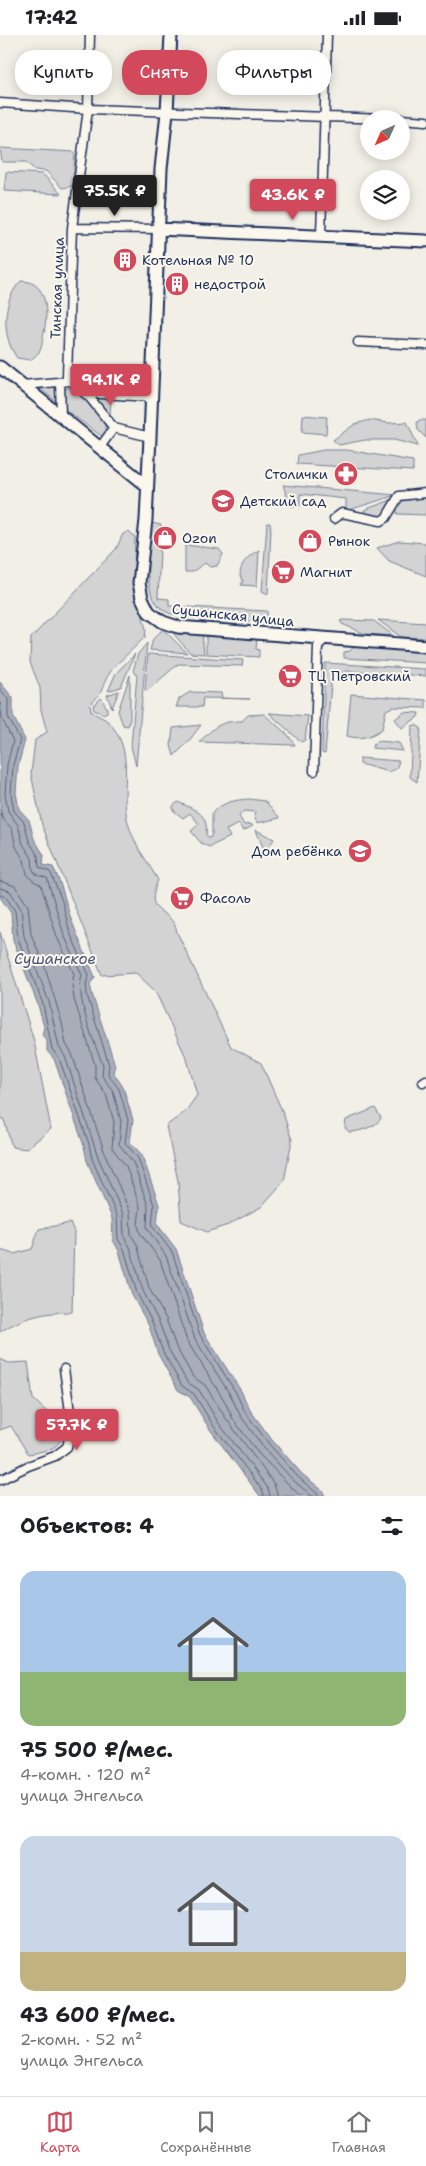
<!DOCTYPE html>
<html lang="ru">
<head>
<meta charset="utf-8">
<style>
	:root { --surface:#fff; --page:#f6f6f6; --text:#202124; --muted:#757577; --line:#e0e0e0; --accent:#d1495b }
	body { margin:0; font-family:"Shantell Sans",sans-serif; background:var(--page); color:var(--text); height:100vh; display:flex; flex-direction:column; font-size:19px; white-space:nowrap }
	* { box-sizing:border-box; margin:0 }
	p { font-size:16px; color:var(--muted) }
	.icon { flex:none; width:28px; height:28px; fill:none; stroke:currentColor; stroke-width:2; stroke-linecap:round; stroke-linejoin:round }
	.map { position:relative; height:1461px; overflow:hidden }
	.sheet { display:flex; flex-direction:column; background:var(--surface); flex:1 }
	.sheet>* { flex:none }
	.top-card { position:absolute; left:15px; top:15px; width:396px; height:45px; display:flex; gap:10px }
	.needle { width:32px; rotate:225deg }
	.controls { position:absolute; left:360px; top:75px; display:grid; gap:10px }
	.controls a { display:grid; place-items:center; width:50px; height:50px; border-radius:50%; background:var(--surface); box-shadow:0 2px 12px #0003; font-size:25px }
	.price { position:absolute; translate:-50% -42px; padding:0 11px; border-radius:5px; background:var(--accent); color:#fff; font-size:16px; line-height:32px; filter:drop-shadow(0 1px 2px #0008) }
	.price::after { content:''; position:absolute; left:50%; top:30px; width:15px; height:11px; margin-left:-8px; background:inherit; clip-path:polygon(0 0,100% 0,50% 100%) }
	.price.on { background:#222; color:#fff }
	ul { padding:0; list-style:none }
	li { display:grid; align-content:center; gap:10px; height:265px; padding:0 20px }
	li span { display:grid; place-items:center; height:155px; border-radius:15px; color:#555 }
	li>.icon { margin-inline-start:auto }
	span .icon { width:90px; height:90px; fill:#fffc; stroke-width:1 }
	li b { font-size:21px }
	h2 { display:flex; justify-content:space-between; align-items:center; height:60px; padding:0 20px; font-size:21px }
	.pill { padding:0 18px; border-radius:20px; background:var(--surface); box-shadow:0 2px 12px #0003; font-size:18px; line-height:45px }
	.pill.on { background:var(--accent); color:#fff }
	.status { display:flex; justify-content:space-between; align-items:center; height:35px; padding:0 25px; background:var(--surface); direction:ltr }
	.status svg { height:14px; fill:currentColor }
	.menu { display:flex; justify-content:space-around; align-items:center; height:70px; border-top:1px solid var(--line); background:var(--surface); font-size:14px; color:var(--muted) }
	.menu a { display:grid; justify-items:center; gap:2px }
	.menu .on { color:var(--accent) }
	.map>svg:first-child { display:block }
	.green { fill:#d2d3d2; stroke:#768198 }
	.water { fill:#a9adb7; stroke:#707b93 }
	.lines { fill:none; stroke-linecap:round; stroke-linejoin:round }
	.shore { stroke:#546182; stroke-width:1 }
	.street-casing { stroke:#1b2f5e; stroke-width:11 }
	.secondary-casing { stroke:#1b2f5e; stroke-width:15 }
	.street { stroke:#fbf7ec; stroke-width:8 }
	.secondary { stroke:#fbf7ec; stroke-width:11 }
	.labels { text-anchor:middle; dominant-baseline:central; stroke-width:4; stroke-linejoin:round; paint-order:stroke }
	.poi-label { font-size:14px; fill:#1b2f5e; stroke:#fbf7ec; text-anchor:start }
	.street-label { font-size:14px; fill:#1b2f5e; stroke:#fbf7ec }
	.water-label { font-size:15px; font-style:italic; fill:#465579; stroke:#fbf7ec }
</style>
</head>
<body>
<div class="status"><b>17:42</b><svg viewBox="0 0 49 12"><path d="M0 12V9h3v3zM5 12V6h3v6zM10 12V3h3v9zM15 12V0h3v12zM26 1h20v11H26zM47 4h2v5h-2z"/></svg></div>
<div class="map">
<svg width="426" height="1461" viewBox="0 0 426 1461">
	<rect width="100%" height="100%" fill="#f2efe6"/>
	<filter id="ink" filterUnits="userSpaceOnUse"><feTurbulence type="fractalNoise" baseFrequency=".02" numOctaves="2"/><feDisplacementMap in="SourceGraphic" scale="10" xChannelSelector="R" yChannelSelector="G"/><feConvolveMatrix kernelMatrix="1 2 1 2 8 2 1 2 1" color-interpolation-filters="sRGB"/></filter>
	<g filter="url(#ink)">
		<path class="green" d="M0,113L75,117L73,151L62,153L46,136L35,135L26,127H2Z
			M6,137L43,139L61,159L4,156Z
			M21,246C50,246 48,282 43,302C42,307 42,314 39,317C37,320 33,323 30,325L17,323C1,301 2,265 21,246Z
			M45,351H52L57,355L58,368L41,354Z
			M70,353C88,359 100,379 107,395L103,402L67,376L64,370V354Z
			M90,359L111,364L110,382Z
			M303,380L327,382L326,399L302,397Z
			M370,385L388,388L407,387L418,411L394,405H365L339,410L333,405L355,389Z
			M419,385H426V403L418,395L417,388Z
			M324,415H347L413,426V436L297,429L298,420Z
			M283,450L396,460L346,476V464L300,459V471H290Z
			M426,462V480L397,479V472L402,466Z
			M394,464L384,482L377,483L367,480L364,475Z
			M151,488L161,490L158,563L169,564V571L267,576L268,588L171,579C137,566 150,517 151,488Z
			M267,488H270L271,495L268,559L262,556Z
			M129,496L135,502L134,542L146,595L145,602L113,633L107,642L100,659L90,670L91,676C98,682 107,683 112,691C137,722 117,759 130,794C136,812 149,829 158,845C142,883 172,871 177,897L231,1012L261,1028L283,1078L292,1105L284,1146L261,1172L228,1190L207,1197L181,1186L178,1146L166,1091L186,1076L197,1060L187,1024L155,956L136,938L102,940L42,790L31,739L35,705L47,697L41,675L40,653L30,627L31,603L116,514L123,499Z
			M399,506L426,508V541L389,526L377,513Z
			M185,510L219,514L223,519L217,531L210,532L205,528L192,537H185Z
			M259,515L257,551L241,550L243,546L240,541C240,528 248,521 259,515Z
			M342,585L374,586L394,601L365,599L342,589L340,586Z
			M378,585L426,588V603L401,602Z
			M163,594L187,618L150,615L153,604Z
			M172,597L202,598L204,619L190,618Z
			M208,598L257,604L256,614L259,615V622L206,619V601Z
			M147,608L136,731L131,711L137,640L133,636L138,619Z
			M354,612L422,617L426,619V628L344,623V617L350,616Z
			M135,619L121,652L108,656L116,638Z
			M148,619L243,625L242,631L178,629L148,655H145Z
			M325,628L426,634V641L346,636L345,638H332L325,719L322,718Z
			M130,640V684L128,691L123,690L118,676Z
			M119,656L112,673L107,660Z
			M190,657L221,658L222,663L250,664L203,663L202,672H176L179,664Z
			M351,659L426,665V673L393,672L386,675L382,694C370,702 361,705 347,701Z
			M101,663L107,673V677L103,679L94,675L93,671Z
			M404,677L419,678L418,682L402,693L395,684Z
			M269,678L308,681L305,705L301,707Z
			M264,679L288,700L295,710L199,707C215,692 219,686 242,686L248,680Z
			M201,690L188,707L174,721L171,710L173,693Z
			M416,690L421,693L417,747L410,742L412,691Z
			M379,706L399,708L403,716L372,713L373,710Z
			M360,723L399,726L396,734L389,737L360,729Z
			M249,764L265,766L280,783L257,788L254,781L255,777L244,776L239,781L244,790L251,789L253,791L243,796L239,789L226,795L230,802L209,812L201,808L191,796L199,789L190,778L183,783L173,775V771L178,767C195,775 209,778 206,800L210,803L212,799V778C223,767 234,765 249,764Z
			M256,795L274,804L265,817Z
			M0,897L34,1006L51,1094L26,1114L12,1112L4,1085L0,1082Z
			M375,1073L381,1083C377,1092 358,1097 349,1097L345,1093L346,1085Z
			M70,1188L74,1196L72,1277C45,1277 23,1282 0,1297V1215L14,1219L32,1214L39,1194Z
			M0,1324L9,1328L28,1327L33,1364L47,1377L62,1378C66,1411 58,1414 28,1419L11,1391L0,1395Z"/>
		<path class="water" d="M0,647L13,663V681L25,705L18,731L16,758L19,774L29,785L34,804L44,820L43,830L53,832C62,849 65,866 71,884C78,903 87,923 95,942L90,949L92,959L115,1030L113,1037L123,1052L133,1085L130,1107L142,1120L159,1170L157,1189L176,1214L204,1298L241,1356L250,1375L272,1405L302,1439L322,1455L325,1461H260L209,1393L190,1362L178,1355L158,1319L149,1291L132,1260L119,1216L113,1205L112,1183L87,1126L84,1111L54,1024L47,1016V1006L42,1000L44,992L38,970L13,905L11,878L0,862Z"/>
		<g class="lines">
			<path class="shore" d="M0,654L8,664V682L20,705L13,730L11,759L14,776L24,787L29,806L38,821L39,832L50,837L52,841L62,866L70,898L89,940L86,949L87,960L109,1030L108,1039L119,1054L128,1085L125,1108L138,1123L154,1170L152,1191L172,1217L200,1300L236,1358L245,1377L269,1409L298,1442L320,1461
				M0,664L2,684L13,706L7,730L5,759L8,776L18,790L23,809L32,823L33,835L37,840L47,843L64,900L82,940C75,961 94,1008 103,1030L102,1041L113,1056L121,1086L119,1109L133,1127L148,1171L147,1193L166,1221L195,1304L231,1361L240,1380L263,1412L294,1446L312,1461
				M0,775L3,784L12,794L16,812L24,825L27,839L32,845L41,850L57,902L74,939L72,949L74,964L95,1030V1043L106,1059L114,1087L112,1113L126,1131L140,1172L138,1190L140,1198L160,1225L187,1306L224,1365L233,1384L258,1418L300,1461
				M0,846L15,851L28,871L31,899L46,935L62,988L66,1009L72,1019L105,1119L130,1177L131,1200L137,1209L149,1253L166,1284L176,1312L193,1342L205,1350L225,1382L274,1449L278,1461
				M0,853L10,856L21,874L24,901L49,967L59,1012L65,1021L98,1122L123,1179L124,1202L130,1212L143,1256L159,1287L169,1315L187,1347L199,1355L218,1387L268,1453L270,1461
				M0,860L6,862L15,876L18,903L43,969L52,1014L59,1023L89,1109L92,1124L117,1181L118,1204L124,1214L137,1258L153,1289L163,1317L182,1351L194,1359L213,1390L263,1456L264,1461"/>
			<g class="street-casing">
				<path id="street" d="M90,0L88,74L72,193L67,342L90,363L114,393L150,402
					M0,68L88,74L386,84
					M401,84L426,86
					M72,193L158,194
					M321,200L327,0
					M358,307L426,310
					M60,347L61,382
					M22,350L70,346
					M85,358L151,362
					M100,412L114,393
					M334,484L342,478L381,486L386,483L399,461L426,458
					M314,736L318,611L326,603
					M423,1047L426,1045
					M0,1445L28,1431L55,1421L67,1412L72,1391L64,1334"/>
			</g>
			<g class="secondary-casing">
				<path id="secondary" d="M171,0L167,77L161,134L150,402L146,485L139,548L142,563L149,577L163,587L178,592L426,611
					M158,194L426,206
					M0,332L146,450"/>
			</g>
			<use href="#street" class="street"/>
			<use href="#secondary" class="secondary"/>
		</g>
	</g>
	<defs>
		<g id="building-disc" transform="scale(1.25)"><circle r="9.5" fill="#d1495b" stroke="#fbf7ec"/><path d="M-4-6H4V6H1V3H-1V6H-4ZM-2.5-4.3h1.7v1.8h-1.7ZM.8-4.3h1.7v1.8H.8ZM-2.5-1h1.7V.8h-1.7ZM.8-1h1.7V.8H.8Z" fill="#fff"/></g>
		<g id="pharmacy-disc" transform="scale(1.25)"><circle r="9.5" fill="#d1495b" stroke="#fbf7ec"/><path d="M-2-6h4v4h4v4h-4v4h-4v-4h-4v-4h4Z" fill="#fff"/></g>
		<g id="school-disc" transform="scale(1.25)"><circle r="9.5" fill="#d1495b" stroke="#fbf7ec"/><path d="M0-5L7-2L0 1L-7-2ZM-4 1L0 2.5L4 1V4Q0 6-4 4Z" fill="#fff"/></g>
		<g id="shop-disc" transform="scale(1.25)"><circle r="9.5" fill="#d1495b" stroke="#fbf7ec"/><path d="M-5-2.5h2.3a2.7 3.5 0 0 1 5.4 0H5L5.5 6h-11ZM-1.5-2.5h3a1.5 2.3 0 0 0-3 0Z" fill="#fff"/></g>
		<g id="supermarket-disc" transform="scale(1.25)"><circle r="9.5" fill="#d1495b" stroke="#fbf7ec"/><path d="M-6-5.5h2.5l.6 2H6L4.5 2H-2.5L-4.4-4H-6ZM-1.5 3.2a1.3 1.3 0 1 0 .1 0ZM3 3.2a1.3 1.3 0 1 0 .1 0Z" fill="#fff"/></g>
	</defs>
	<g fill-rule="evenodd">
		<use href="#building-disc" x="125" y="225"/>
		<use href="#building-disc" x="177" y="249"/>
		<use href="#pharmacy-disc" x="346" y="439"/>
		<use href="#school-disc" x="223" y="466"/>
		<use href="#shop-disc" x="165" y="503"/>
		<use href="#shop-disc" x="310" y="506"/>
		<use href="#supermarket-disc" x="283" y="537"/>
		<use href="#supermarket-disc" x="290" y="641"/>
		<use href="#school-disc" x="360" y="816"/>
		<use href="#supermarket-disc" x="182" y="863"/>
	</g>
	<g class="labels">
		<g class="poi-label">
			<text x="142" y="225">Котельная № 10</text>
			<text x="194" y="249">недострой</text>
			<text x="328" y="439" text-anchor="end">Столички</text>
			<text x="240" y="466">Детский сад</text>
			<text x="182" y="503">Ozon</text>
			<text x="328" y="506">Рынок</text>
			<text x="300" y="537">Магнит</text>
			<text x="308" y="641">ТЦ Петровский</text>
			<text x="342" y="816" text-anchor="end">Дом ребёнка</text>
			<text x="200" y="863">Фасоль</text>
		</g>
		<g class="street-label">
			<text transform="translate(57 253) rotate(-88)">Тинская улица</text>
			<text transform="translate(233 580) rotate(6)">Сушанская улица</text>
		</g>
		<g class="water-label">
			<text x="55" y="924">Сушанское</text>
		</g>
	</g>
</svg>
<div class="controls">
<a><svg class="needle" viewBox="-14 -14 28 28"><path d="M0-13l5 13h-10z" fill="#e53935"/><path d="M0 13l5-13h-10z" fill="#757577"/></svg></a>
<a><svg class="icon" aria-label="layers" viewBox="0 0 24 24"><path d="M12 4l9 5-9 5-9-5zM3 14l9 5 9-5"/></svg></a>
</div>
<b class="price on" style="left:115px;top:182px">75.5K ₽</b>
<b class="price" style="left:293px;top:186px">43.6K ₽</b>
<b class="price" style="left:111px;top:371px">94.1K ₽</b>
<b class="price" style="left:77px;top:1416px">57.7K ₽</b>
<div class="top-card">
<a class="pill">Купить</a>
<a class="pill on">Снять</a>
<a class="pill">Фильтры</a>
</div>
</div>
<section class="sheet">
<h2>Объектов: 4<svg class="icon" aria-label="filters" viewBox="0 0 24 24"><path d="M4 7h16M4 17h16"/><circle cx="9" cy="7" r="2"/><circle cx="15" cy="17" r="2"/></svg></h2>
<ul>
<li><span style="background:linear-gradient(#a9c7e8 65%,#8fb573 0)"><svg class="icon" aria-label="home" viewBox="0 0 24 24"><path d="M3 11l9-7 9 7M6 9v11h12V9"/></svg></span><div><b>75 500 ₽/мес.</b><p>4-комн. · 120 m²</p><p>улица Энгельса</p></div></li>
<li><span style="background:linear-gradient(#c9d6e8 75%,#c2b280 0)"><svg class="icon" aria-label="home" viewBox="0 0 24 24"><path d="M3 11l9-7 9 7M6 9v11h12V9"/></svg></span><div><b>43 600 ₽/мес.</b><p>2-комн. · 52 m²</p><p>улица Энгельса</p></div></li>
</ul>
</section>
<nav class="menu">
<a class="on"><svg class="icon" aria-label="map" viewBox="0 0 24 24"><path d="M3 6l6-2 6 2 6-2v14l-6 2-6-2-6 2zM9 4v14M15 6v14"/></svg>Карта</a>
<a><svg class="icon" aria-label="saved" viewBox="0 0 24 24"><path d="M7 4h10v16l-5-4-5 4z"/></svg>Сохранённые</a>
<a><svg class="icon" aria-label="home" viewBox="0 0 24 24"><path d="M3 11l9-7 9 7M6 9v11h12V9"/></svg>Главная</a>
</nav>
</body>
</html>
